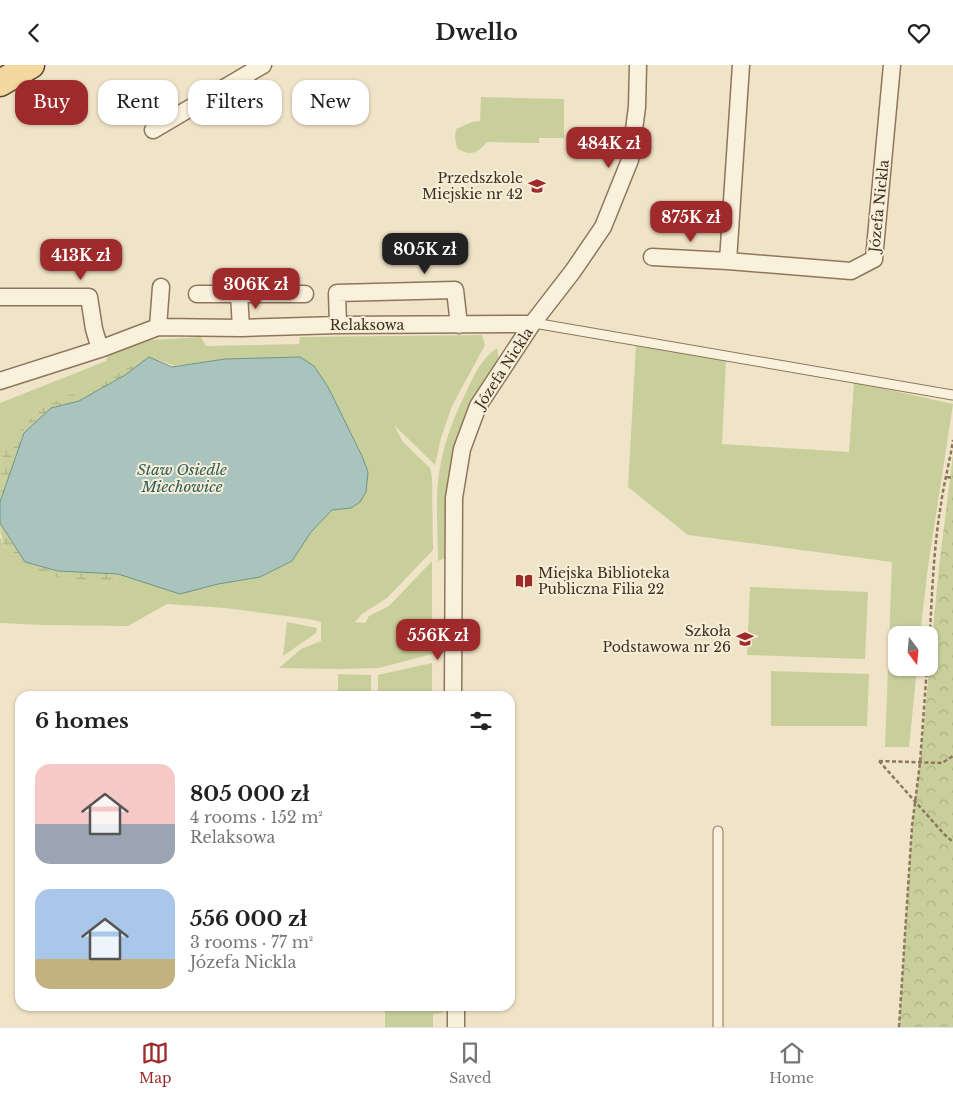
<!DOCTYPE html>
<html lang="en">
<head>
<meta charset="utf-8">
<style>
	:root { --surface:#fff; --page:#f2f2f2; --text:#222; --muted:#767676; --line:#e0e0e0; --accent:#9e2a2b }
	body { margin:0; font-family:"Libre Baskerville",serif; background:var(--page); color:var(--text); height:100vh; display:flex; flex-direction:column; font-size:19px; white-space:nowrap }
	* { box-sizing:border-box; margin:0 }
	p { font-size:16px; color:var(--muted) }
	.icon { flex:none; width:28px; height:28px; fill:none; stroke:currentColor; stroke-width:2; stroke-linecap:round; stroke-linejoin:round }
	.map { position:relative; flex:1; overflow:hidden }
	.sheet { position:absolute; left:15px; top:626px; width:500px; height:320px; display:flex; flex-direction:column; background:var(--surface); border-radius:15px; box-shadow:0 1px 4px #0004 }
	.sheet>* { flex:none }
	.top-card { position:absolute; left:15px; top:15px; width:500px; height:45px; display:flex; gap:10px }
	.needle { width:32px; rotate:164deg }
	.fabs { position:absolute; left:888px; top:561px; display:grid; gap:10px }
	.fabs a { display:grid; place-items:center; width:50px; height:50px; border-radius:10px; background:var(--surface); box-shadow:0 1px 4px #0004; font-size:25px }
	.price { position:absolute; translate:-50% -42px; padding:0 11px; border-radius:10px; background:var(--accent); color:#fff; font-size:16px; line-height:32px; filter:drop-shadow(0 1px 2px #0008) }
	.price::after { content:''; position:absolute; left:50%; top:30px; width:15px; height:11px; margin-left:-8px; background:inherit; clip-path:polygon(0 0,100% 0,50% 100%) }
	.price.active { background:#222; color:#fff }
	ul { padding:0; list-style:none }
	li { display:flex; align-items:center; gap:15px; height:125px; padding:0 20px }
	li span { display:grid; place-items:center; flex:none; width:140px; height:100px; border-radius:15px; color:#555 }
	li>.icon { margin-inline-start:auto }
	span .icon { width:60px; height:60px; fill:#fffc; stroke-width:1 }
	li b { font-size:21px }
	h2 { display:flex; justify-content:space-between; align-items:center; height:60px; padding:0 20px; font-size:21px }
	.tag { padding:0 18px; border-radius:15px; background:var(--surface); box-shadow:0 1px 4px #0004; font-size:18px; line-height:45px }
	.tag.active { background:var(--accent); color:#fff }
	header { display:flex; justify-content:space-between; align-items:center; height:65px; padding:0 20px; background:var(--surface); font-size:22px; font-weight:800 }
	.menu { display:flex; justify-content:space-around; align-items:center; height:70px; border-top:1px solid var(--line); background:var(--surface); font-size:14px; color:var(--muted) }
	.menu a { display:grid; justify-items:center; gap:2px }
	.menu .active { color:var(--accent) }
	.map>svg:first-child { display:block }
	.green { fill:#c9cf9b }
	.forest { fill:url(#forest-crowns) }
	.wetland { fill:url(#wetland-marsh) }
	.water { fill:#a9c4bc; stroke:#6f938a }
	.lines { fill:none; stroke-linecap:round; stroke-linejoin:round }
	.service-casing { stroke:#8d765c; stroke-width:11 }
	.minor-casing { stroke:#8d765c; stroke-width:19 }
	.primary-casing { stroke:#5b4430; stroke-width:29 }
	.path { stroke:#8d765c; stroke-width:2.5; stroke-dasharray:4 2.5; stroke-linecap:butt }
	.service { stroke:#faf1dc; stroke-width:9 }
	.minor { stroke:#faf1dc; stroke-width:16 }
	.primary { stroke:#f3d9a0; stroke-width:26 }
	.labels { text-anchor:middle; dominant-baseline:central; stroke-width:4; stroke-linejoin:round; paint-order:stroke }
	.poi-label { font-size:14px; fill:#3d2e20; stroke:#f7eed8; text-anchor:end }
	.street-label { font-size:14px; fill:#3d2e20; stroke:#f7eed8 }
	.water-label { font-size:15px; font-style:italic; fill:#2f5d5a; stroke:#f7eed8 }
</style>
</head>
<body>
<header><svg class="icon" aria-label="back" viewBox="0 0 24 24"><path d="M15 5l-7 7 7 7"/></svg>Dwello<svg class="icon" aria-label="heart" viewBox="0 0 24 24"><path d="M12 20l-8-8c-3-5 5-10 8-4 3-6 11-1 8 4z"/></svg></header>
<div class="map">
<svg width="953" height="962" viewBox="0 0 953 962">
	<defs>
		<pattern id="forest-crowns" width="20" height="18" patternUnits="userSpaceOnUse" patternTransform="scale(1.25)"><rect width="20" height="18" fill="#c9cf9b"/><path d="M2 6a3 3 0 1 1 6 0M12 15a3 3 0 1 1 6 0" fill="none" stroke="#aeb285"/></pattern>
		<pattern id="wetland-marsh" width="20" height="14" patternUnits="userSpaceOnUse" patternTransform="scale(1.25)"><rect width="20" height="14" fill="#c9cf9b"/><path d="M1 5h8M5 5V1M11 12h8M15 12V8" fill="none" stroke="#aeb285"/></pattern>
	</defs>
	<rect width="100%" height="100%" fill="#f0e4c8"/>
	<path class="green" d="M481,32L564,34V73H539V78L487,77C478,88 470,92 457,83L455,73L456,64L472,57L480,56Z
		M482,270L485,280L452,341L441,373L435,400L394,360L403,377L430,403L432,412L433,485L387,533L362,549L355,557L365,558L369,551L389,541L432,496V589L379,603L339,604L279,603L301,584L321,576V557L309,554L225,543L167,539L128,561L44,560L0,558V472L5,482L27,509L115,520L118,509L180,529L218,519L260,512L292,496L311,467L332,445L351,443L362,391L328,322L314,301L251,294H225L175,301L149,292L41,343L4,381L0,400V338L106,296L109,287L151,275L201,272L206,281L299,279L300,272Z
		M636,281L726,295L722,379L849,387L854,317L953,339L928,502L920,570H896V602L917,603L909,682H885L892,497L688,470L628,422Z
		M497,283L499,296L476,333L448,492L438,496C438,464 434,429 441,397C446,371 456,348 467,325C475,308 482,293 497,283Z
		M750,522L868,527L865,594L747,590Z
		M287,557L317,563L316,568L283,591Z
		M432,598V631H378V610Z
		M771,606L869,609L867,661H771Z
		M338,609L371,610V631H338Z
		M385,941H443V948L433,949V962H385Z"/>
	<path class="forest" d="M953,389V962H899L912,761L920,698L939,502Z"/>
	<path class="wetland" d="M149,292L125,310L79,336L51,343L24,368L0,437V400L4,381L41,343Z
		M0,458L25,497L58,506L118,509L115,520L27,509C12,491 0,483 0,458Z"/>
	<path class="water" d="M149,292L172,302L225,294L300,292L314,301L328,322L362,391L368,407L366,427L360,437L351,443L332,445L311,467L292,496L260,512L218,519L180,529L118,509L58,506L25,497L0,458V437L24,368L51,343L79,336L125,310Z"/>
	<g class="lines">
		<g class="service-casing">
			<path id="service" d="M534,258L953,330
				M718,962V766"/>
		</g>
		<g class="minor-casing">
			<path id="minor" d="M741,0L728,196L851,206L874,194L892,0
				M153,65L263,0
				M652,192L728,196
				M197,229H305
				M239,229L241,263
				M0,232H89L94,264L100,284
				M338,260L337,228L455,225L459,260
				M158,262L161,222
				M0,316L100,284L158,262L241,263L338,260L532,259
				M453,631L454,433L462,384L478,341L532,259L573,206L603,162L630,95L637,42L638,0
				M456,941V962"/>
		</g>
		<g class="primary-casing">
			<path id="primary" d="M0,18L31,0"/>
		</g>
		<path class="path" d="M947,412L953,413
			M929,583C932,535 933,486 941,439C944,417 950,396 953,375
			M879,696L944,769L953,777
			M879,696L942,698L953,691
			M899,962L912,761L920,698L927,602"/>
		<use href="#service" class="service"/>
		<use href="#minor" class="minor"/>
		<use href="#primary" class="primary"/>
	</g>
	<defs>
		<g id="school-bare" transform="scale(1.35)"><path d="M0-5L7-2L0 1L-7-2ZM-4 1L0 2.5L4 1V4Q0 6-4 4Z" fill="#9e2a2b" stroke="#f7eed8" stroke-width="2.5" paint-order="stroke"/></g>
		<g id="library-bare" transform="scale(1.35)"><path d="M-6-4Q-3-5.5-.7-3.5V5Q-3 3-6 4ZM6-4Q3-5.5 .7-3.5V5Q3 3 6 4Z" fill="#9e2a2b" stroke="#f7eed8" stroke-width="2.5" paint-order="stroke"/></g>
	</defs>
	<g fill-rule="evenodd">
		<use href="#school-bare" x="537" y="121"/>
		<use href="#library-bare" x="524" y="516"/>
		<use href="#school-bare" x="745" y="574"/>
	</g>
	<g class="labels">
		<g class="poi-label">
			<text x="523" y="113">Przedszkole<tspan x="523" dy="16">Miejskie nr 42</tspan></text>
			<text x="538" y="508" text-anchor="start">Miejska Biblioteka<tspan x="538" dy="16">Publiczna Filia 22</tspan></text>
			<text x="731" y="566">Szkoła<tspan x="731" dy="16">Podstawowa nr 26</tspan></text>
		</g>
		<g class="street-label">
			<text transform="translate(879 141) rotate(-84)">Józefa Nickla</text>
			<text x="367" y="260">Relaksowa</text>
			<text transform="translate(504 303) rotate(-57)">Józefa Nickla</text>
		</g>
		<g class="water-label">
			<text x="182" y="404">Staw Osiedle<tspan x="182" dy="17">Miechowice</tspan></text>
		</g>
	</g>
</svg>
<div class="fabs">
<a><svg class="needle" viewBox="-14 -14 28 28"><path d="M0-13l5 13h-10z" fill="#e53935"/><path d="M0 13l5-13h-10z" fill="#767676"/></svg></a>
</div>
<b class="price" style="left:609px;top:104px">484K zł</b>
<b class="price" style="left:691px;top:178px">875K zł</b>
<b class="price active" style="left:425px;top:210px">805K zł</b>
<b class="price" style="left:81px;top:216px">413K zł</b>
<b class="price" style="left:256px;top:245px">306K zł</b>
<b class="price" style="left:438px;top:596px">556K zł</b>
<div class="top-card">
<a class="tag active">Buy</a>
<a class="tag">Rent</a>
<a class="tag">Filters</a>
<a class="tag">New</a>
</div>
<section class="sheet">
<h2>6 homes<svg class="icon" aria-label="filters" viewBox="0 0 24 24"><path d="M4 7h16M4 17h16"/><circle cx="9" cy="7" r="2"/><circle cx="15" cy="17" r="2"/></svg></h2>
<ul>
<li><span style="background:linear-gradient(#f6c9c9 60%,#9aa5b1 0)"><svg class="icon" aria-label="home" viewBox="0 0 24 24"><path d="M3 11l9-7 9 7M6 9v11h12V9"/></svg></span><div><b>805 000 zł</b><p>4 rooms · 152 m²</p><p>Relaksowa</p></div></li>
<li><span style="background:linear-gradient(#a9c7e8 70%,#c2b280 0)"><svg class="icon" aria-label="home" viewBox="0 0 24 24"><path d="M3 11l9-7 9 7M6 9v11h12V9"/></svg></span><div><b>556 000 zł</b><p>3 rooms · 77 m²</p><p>Józefa Nickla</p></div></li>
</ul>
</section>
</div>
<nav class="menu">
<a class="active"><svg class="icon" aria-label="map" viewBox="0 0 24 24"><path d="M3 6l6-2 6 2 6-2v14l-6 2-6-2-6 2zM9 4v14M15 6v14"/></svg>Map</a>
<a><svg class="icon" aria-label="saved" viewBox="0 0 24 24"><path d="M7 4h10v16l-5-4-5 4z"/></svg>Saved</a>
<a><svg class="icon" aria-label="home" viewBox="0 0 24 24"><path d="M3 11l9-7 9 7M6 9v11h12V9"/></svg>Home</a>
</nav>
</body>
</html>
